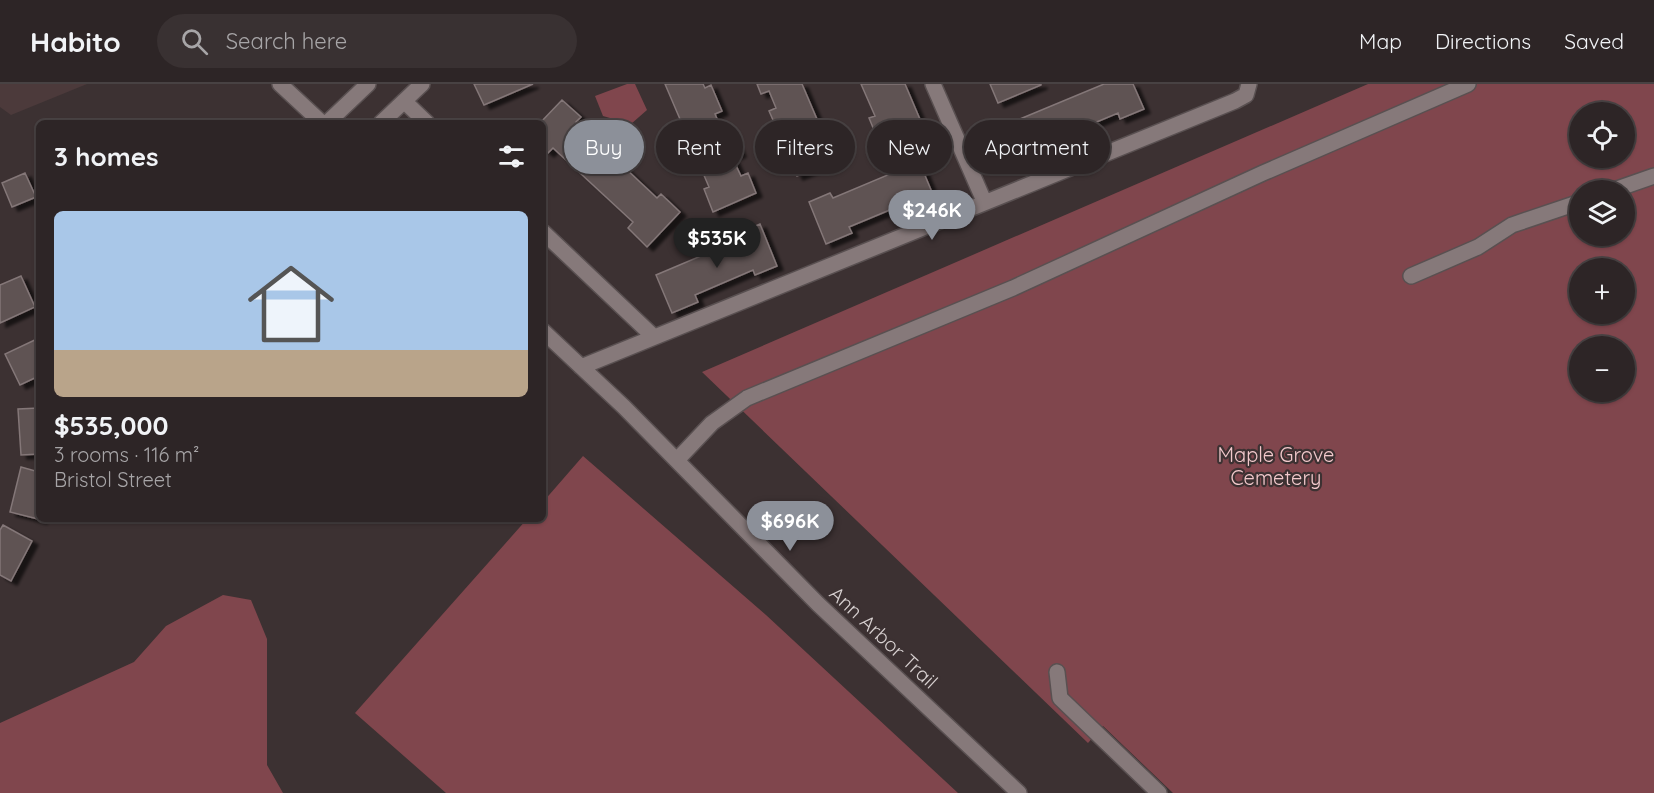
<!DOCTYPE html>
<html lang="en">
<head>
<meta charset="utf-8">
<style>
	:root { --surface:#2d2526; --page:#393132; --text:#f1f3f6; --muted:#a7a5a7; --line:#484243; --accent:#8c9099 }
	body { margin:0; font-family:Quicksand,sans-serif; background:var(--page); color:var(--text); height:100vh; display:flex; flex-direction:column; font-size:22px; white-space:nowrap }
	* { box-sizing:border-box; margin:0 }
	p { font-size:20px; color:var(--muted) }
	.icon { flex:none; width:33px; height:33px; fill:none; stroke:currentColor; stroke-width:2; stroke-linecap:round; stroke-linejoin:round }
	.map { position:relative; flex:1; overflow:hidden }
	.sheet { position:absolute; left:36px; top:36px; width:510px; height:402px; display:flex; flex-direction:column; background:var(--surface); border-radius:9px; box-shadow:0 2px 4px #0004,0 0 0 2px var(--line) }
	.sheet>* { flex:none }
	.banner { position:absolute; left:564px; top:36px; width:570px; height:54px; display:flex; gap:12px }
	.tools { position:absolute; left:1569px; top:18px; display:grid; gap:12px }
	.tools a { display:grid; place-items:center; width:66px; height:66px; border-radius:50%; background:var(--surface); box-shadow:0 2px 4px #0004,0 0 0 2px var(--line); font-size:30px }
	.price { position:absolute; translate:-50% -51px; padding:0 14px; border-radius:21px; background:var(--accent); color:#fff; font-size:20px; line-height:39px; filter:drop-shadow(0 2px 3px #0008) }
	.price::after { content:''; position:absolute; left:50%; top:36px; width:18px; height:14px; margin-left:-9px; background:inherit; clip-path:polygon(0 0,100% 0,50% 100%) }
	.price.on { background:#222; color:#fff }
	ul { padding:0; list-style:none }
	li { display:grid; align-content:center; gap:12px; height:318px; padding:0 18px }
	li+li { border-top:2px solid var(--line) }
	li span { display:grid; place-items:center; height:186px; border-radius:9px; color:#555 }
	li>.icon { margin-inline-start:auto }
	span .icon { width:108px; height:108px; fill:#fffc; stroke-width:1 }
	li b { font-size:26px }
	h2 { display:flex; justify-content:space-between; align-items:center; height:72px; padding:0 18px; font-size:26px }
	.chip { padding:0 21px; border-radius:27px; background:var(--surface); box-shadow:0 2px 4px #0004,0 0 0 2px var(--line); font-size:21px; line-height:54px }
	.chip.on { background:var(--accent); color:#fff }
	header { display:flex; align-items:center; gap:36px; box-sizing:border-box; height:84px; padding:0 30px; background:var(--surface); border-bottom:2px solid var(--line) }
	header strong { font-size:28px }
	nav { display:flex; gap:33px; margin-inline-start:auto; font-size:21px }
	.search { width:420px; height:54px; background:var(--page); display:flex; align-items:center; gap:15px; box-sizing:border-box; padding:0 21px; border-radius:33px; color:var(--muted); font-size:22px }
	.map>svg:first-child { display:block }
	.built { fill:#4c3a3b }
	.green { fill:#80464d; fill-rule:evenodd }
	.building { fill:#5e5353; stroke:#847778; stroke-width:1.5; filter:url(#shadow) }
	.lines { fill:none; stroke-linecap:round; stroke-linejoin:round }
	.minor-casing { stroke:#595051; stroke-width:18 }
	.minor { stroke:#86797a; stroke-width:15 }
	.labels { text-anchor:middle; dominant-baseline:central; stroke-width:4.5; stroke-linejoin:round; paint-order:stroke }
	.park-label { font-size:20px; fill:#f3c9cc; stroke:#3c3132 }
	.street-label { font-size:20px; fill:#d7d0d0; stroke:#3c3132 }
</style>
</head>
<body>
<header>
<strong>Habito</strong>
<div class="search"><svg class="icon" aria-label="search" viewBox="0 0 24 24"><circle cx="10" cy="10" r="6"/><path d="M15 15l6 6"/></svg>Search here</div>
<nav><a>Map</a><a>Directions</a><a>Saved</a></nav>
</header>
<div class="map">
<svg width="1654" height="709" viewBox="0 0 1654 709">
	<defs>
		<filter id="shadow"><feDropShadow dx="6" dy="4" stdDeviation="1.5" flood-color="#0009"/></filter>
	</defs>
	<rect width="100%" height="100%" fill="#3c3132"/>
	<path class="built" d="M0,0H87L11,31L0,23Z"/>
	<path class="green" d="M627,0H635L647,26L631,40L603,32L595,12Z
		M1368,0H1654V709H1173L1103,642L1088,659L702,288ZM1580,28H1624V74H1580ZM1580,106H1624V152H1580ZM1580,184H1624V230H1580ZM1580,262H1624V308H1580Z
		M583,372L766,531L958,709H446L355,629L527,435H543V418Z
		M223,511L251,516L267,555V681L283,709H0V639L134,578L166,542Z"/>
	<path class="building" d="M474,0H533L484,21Z
		M665,0H703L705,4L711,1L722,27L715,30L722,47L729,44L740,69L732,73L741,92L748,89L756,109L713,128L704,105L709,103Z
		M757,0H802L825,54L830,52L839,74L797,92L787,69L794,66L787,52L781,54L769,27L776,24L769,7L761,10Z
		M861,0H905L922,40L879,58L869,34L875,32Z
		M990,0H1041V1L998,19Z
		M1104,0H1133L1144,25L1120,35L1118,29L1037,63L1040,70L1018,79L1003,42Z
		M562,16L581,33L576,38L657,114L661,110L680,128L647,163L628,144L633,138L553,64L548,69L543,65V39H540Z
		M916,70L934,113L912,123L909,118L849,143L852,149L826,160L809,118L830,109L833,114L895,88L891,81Z
		M25,89L36,113L12,123L2,99Z
		M760,140L777,182L755,191L753,186L695,211L698,218L672,229L656,191L741,155L739,149Z
		M21,192L35,223L0,239V201Z
		M39,254V292L20,301L5,270Z
		M39,324V370L21,371L18,325Z
		M21,383L39,388V435L42,436L10,428Z
		M3,441L32,457L11,497L0,491V446Z"/>
	<g class="lines">
		<g class="minor-casing">
			<path id="minor" d="M280,0L322,39
				M933,0L984,117
				M404,17L427,39
				M327,39L368,0
				M381,39L422,0
				M1614,106L1654,92
				M543,148L654,253
				M1411,192L1478,163L1512,141L1580,118
				M543,247L624,323L818,520L1019,709
				M581,283L1235,17L1246,11L1249,0
				M677,376L712,339L747,314L1013,204L1263,89L1468,0
				M1057,588L1060,614L1159,709"/>
		</g>
		<use href="#minor" class="minor"/>
	</g>
	<g class="labels">
		<g class="park-label">
			<text x="1276" y="370">Maple Grove<tspan x="1276" dy="23">Cemetery</tspan></text>
		</g>
		<g class="street-label">
			<text transform="translate(884 553) rotate(43)">Ann Arbor Trail</text>
		</g>
	</g>
</svg>
<div class="tools">
<a><svg class="icon" aria-label="locate" viewBox="0 0 24 24"><circle cx="12" cy="12" r="6"/><path d="M12 2v4M12 18v4M2 12h4M18 12h4"/></svg></a>
<a><svg class="icon" aria-label="layers" viewBox="0 0 24 24"><path d="M12 4l9 5-9 5-9-5zM3 14l9 5 9-5"/></svg></a>
<a>+</a>
<a>−</a>
</div>
<b class="price" style="left:932px;top:157px">$246K</b>
<b class="price on" style="left:717px;top:185px">$535K</b>
<b class="price" style="left:790px;top:468px">$696K</b>
<div class="banner">
<a class="chip on">Buy</a>
<a class="chip">Rent</a>
<a class="chip">Filters</a>
<a class="chip">New</a>
<a class="chip">Apartment</a>
</div>
<section class="sheet">
<h2>3 homes<svg class="icon" aria-label="filters" viewBox="0 0 24 24"><path d="M4 7h16M4 17h16"/><circle cx="9" cy="7" r="2"/><circle cx="15" cy="17" r="2"/></svg></h2>
<ul>
<li><span style="background:linear-gradient(#a9c7e8 75%,#b9a48a 0)"><svg class="icon" aria-label="home" viewBox="0 0 24 24"><path d="M3 11l9-7 9 7M6 9v11h12V9"/></svg></span><div><b>$535,000</b><p>3 rooms · 116 m²</p><p>Bristol Street</p></div></li>
</ul>
</section>
</div>
</body>
</html>
